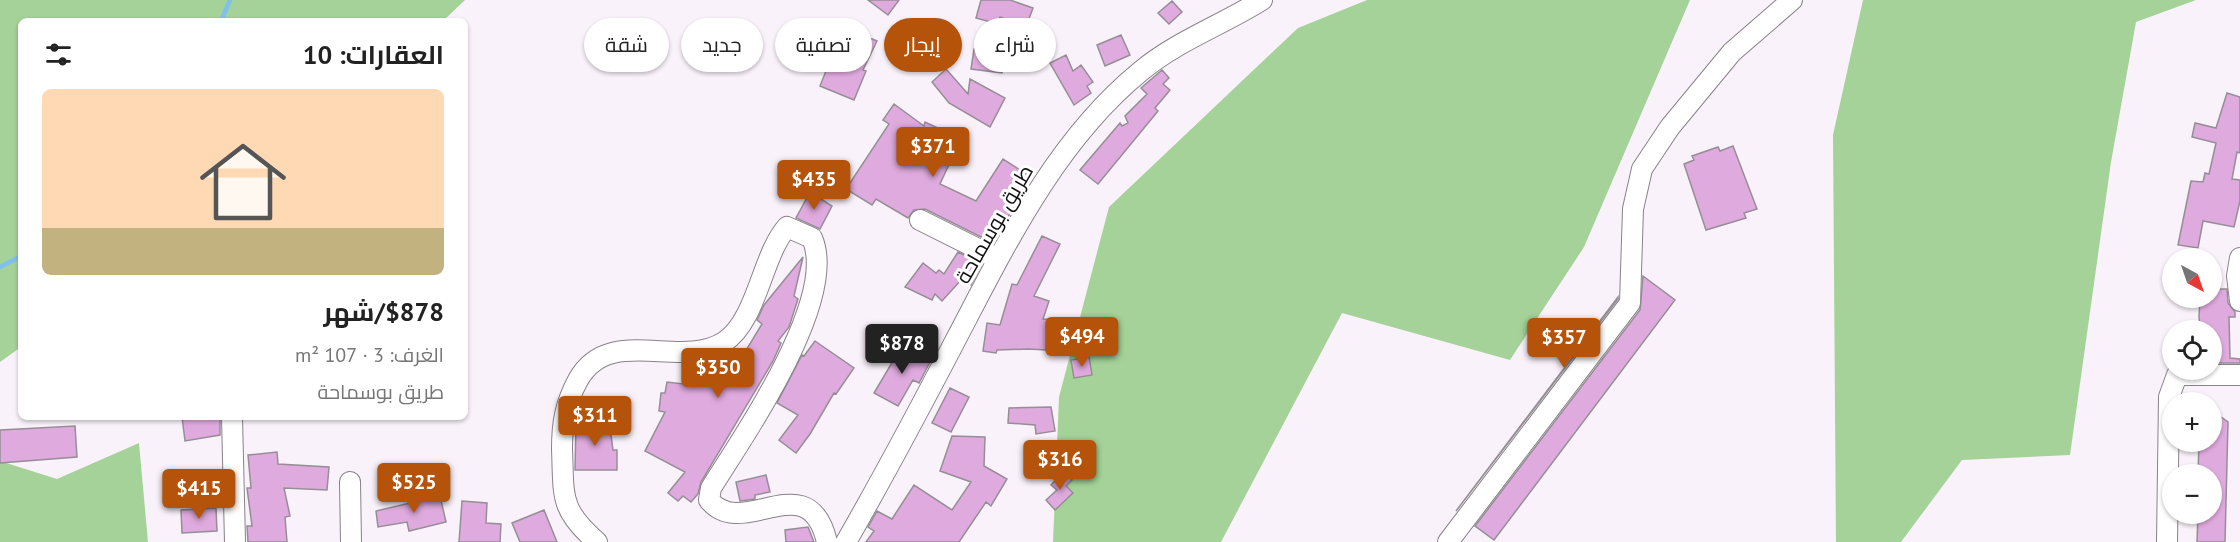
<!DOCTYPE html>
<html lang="ar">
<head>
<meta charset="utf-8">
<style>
	:root { --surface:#fff; --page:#f6f6f6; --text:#222; --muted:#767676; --line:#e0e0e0; --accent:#b45309 }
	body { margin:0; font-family:"PT Sans",Cairo,sans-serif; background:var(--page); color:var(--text); direction:rtl; height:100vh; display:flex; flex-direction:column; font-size:22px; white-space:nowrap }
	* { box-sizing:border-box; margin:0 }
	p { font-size:20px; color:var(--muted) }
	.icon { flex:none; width:33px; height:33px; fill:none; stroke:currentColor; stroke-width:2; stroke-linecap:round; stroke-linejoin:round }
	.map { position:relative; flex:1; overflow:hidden; direction:ltr }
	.sheet { position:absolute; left:18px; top:18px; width:450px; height:402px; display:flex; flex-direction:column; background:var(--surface); border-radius:9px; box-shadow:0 2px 4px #0004; direction:rtl }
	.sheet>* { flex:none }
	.guide { position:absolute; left:486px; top:18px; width:570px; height:54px; direction:rtl; display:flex; gap:12px }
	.needle { width:39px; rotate:140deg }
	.controls { position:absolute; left:2162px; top:248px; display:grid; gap:12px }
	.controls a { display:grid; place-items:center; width:60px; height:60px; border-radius:50%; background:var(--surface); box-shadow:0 2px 4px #0004; font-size:30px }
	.price { position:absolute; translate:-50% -51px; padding:0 14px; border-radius:6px; background:var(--accent); color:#fff; font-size:20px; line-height:39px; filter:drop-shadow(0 2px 3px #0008) }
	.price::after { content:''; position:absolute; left:50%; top:36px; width:18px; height:14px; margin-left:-9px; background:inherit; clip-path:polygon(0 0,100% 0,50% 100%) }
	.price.on { background:#222; color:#fff }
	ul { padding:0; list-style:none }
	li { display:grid; align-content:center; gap:12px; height:318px; padding:0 24px }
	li+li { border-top:2px solid var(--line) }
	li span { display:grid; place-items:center; height:186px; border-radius:9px; color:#555 }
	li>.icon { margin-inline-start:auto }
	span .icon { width:108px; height:108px; fill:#fffc; stroke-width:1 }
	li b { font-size:26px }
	h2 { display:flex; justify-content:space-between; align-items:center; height:72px; padding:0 24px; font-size:26px }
	.pill { padding:0 21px; border-radius:27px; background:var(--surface); box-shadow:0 2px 4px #0004; font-size:21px; line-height:54px }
	.pill.on { background:var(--accent); color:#fff }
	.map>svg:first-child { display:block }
	.forest { fill:#a4d298 }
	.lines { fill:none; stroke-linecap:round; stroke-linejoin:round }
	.stream { stroke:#80c0ee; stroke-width:4.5 }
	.building { fill:#dfaade; stroke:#968e96; stroke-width:1.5 }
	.minor-casing { stroke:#898289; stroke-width:22 }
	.minor { stroke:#fff; stroke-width:20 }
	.labels { text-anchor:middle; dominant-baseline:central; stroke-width:6; stroke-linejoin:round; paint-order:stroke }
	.street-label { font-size:21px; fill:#110f11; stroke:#fff }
</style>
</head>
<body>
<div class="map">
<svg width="2240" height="542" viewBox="0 0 2240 542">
	<rect width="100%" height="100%" fill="#faf2fa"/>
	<path class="forest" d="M0,0H465L443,21H21V347L0,362Z
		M1367,0H1690L1584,247L1510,360L1342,313L1221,542H1053L1059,397L1109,207L1298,28Z
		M1863,0H2196L2136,22L2111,162L2070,455L1962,460L1901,542H1836L1833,135Z
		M139,443L148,542H0V461L57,479Z"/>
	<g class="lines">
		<path class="stream" d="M221,21L230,0
			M0,267L21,256"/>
	</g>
	<path class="building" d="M868,0H899L888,15Z
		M981,0H1010L1033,8L1026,27L1000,17L998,24L976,18Z
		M1172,1L1182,12L1169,24L1158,13Z
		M847,29L877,41L863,70L866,71L854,100L820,86L837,43L841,45Z
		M1121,35L1130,55L1105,66L1097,45Z
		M974,49L1004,53L1002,73L971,69Z
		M1066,55L1073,71L1081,65L1093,82L1087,86L1091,93L1074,105L1050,63Z
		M946,69L968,94L970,79L1005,98L990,127L949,103L932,82Z
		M1162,70L1169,78L1163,84L1170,90L1155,108L1158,111L1098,184L1080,170L1120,123L1122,126L1128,123L1125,116L1147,94L1141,88Z
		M2227,93L2240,97V153L2237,152L2232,179L2240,180V201L2234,227L2203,221L2198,248L2178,245L2191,181L2203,182L2205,173L2209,174L2216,143L2192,137L2195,123L2216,128Z
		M894,104L924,126L925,122L951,134L954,131L964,140L957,147L940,184L976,201L1003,159L1031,177L993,243L925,209L914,210L908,218L876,199L872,205L846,189L889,124L883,120Z
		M1733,146L1757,209L1744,213L1746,218L1706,230L1684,164L1694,160L1692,156L1718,147L1720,151Z
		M810,192L832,206L820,229L796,218Z
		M1042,236L1060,244L1034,296L1049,301L1043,319L1060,320V328H1079L1078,352L1029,349L997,350L996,353L983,351L987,323L1000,325L1012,284L1017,285Z
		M958,252L982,264L971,285L962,279L942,301L935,294L932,300L905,287L923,263L936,273L939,270L944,274Z
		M803,257L794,296L798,299L789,327L778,341L781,343L773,361L701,482L698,494L691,502L683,496L678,501L668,493L685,472L645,451L665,412L659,411L661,393H665L667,382L692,385L694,378L705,382L707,375L730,382L746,359L742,357L762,324L757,320L764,305Z
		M1643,276L1675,300L1494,540L1475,526L1640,310Z
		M2211,289H2227L2228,303L2235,312V317H2229L2230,358L2240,359V363H2211V330H2200L2199,317L2200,297H2211Z
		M1618,297V299L1456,511Z
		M815,341L854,368L836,394L834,393L810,434L796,453L779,440L798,415L777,403L802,355L804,356Z
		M903,344L931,360L919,383L913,380L898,406L874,393Z
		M1089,357L1092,375L1074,378L1071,360Z
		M950,388L969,397L951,432L932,423Z
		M1051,407L1055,431L1036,434L1035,425L1008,423L1009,408Z
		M2211,410L2228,422L2225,542H2197L2198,513H2211V474H2198L2199,441H2211Z
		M182,417H220V435L185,441Z
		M609,419L613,450H617V470H575L576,423Z
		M75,426L77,457L0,463V430Z
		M952,436L985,437L984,466L1007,479L991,506L986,502L959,542H866L874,531L868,527L877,511L892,519L914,485L952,510L971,482L940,471Z
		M277,452L278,464L329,467L327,490L284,488L290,516L285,517L287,542H248L247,526H252L247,488H251L248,455Z
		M1064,472L1072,480L1066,486L1073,493L1055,510L1046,500L1057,490L1051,485Z
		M766,475L770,492L755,495V499L740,501L736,482Z
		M440,496L446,522L409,531L407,522L378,527L376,511Z
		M462,501L487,503L486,523L501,524L500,542H459Z
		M216,508L217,531L182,533L181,510Z
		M544,510L557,542H520L512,523Z
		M808,527L814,542H786L785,530Z"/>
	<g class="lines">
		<g class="minor-casing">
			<path id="minor" d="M920,220L998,259
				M2240,258L2237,276L2240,301
				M232,417L235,542
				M350,482L351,542
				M597,542C559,509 564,496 562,449C562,423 565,404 578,380C609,324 680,370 724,342C757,321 762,255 787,227L812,238C839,299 744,435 711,488L709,500C743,542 808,462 827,542
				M846,542C884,476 919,410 954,343C1005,246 1055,141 1141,71C1177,41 1222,25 1262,0
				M1448,542L1630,303L1633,209L1642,169L1670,127L1732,52L1792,0
				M2167,542L2169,397L2177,375H2240"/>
		</g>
		<use href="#minor" class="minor"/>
	</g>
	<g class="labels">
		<g class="street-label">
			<text transform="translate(994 224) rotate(-60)">طريق بوسماحة</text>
		</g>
	</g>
</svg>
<div class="controls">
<a><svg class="needle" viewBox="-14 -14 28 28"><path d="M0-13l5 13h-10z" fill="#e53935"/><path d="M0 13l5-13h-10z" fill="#767676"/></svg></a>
<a><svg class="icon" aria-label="locate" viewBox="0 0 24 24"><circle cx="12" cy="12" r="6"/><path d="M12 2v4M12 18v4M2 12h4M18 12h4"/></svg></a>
<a>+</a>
<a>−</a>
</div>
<b class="price" style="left:933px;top:178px">$371</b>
<b class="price" style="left:814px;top:211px">$435</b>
<b class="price" style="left:1082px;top:368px">$494</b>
<b class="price" style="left:1564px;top:369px">$357</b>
<b class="price on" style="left:902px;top:375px">$878</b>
<b class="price" style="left:718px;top:399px">$350</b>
<b class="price" style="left:595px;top:447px">$311</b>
<b class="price" style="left:1060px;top:491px">$316</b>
<b class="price" style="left:414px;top:514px">$525</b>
<b class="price" style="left:199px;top:520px">$415</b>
<div class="guide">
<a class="pill">شراء</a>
<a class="pill on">إيجار</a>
<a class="pill">تصفية</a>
<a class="pill">جديد</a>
<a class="pill">شقة</a>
</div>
<section class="sheet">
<h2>العقارات: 10<svg class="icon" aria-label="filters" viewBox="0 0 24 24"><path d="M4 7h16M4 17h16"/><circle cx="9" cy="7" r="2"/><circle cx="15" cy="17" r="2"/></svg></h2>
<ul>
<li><span style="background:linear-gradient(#ffd9b3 75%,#c2b280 0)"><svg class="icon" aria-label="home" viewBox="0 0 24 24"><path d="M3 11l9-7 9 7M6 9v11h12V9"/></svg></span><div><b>$878/شهر</b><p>الغرف: 3 · 107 m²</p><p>طريق بوسماحة</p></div></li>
</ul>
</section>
</div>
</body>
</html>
